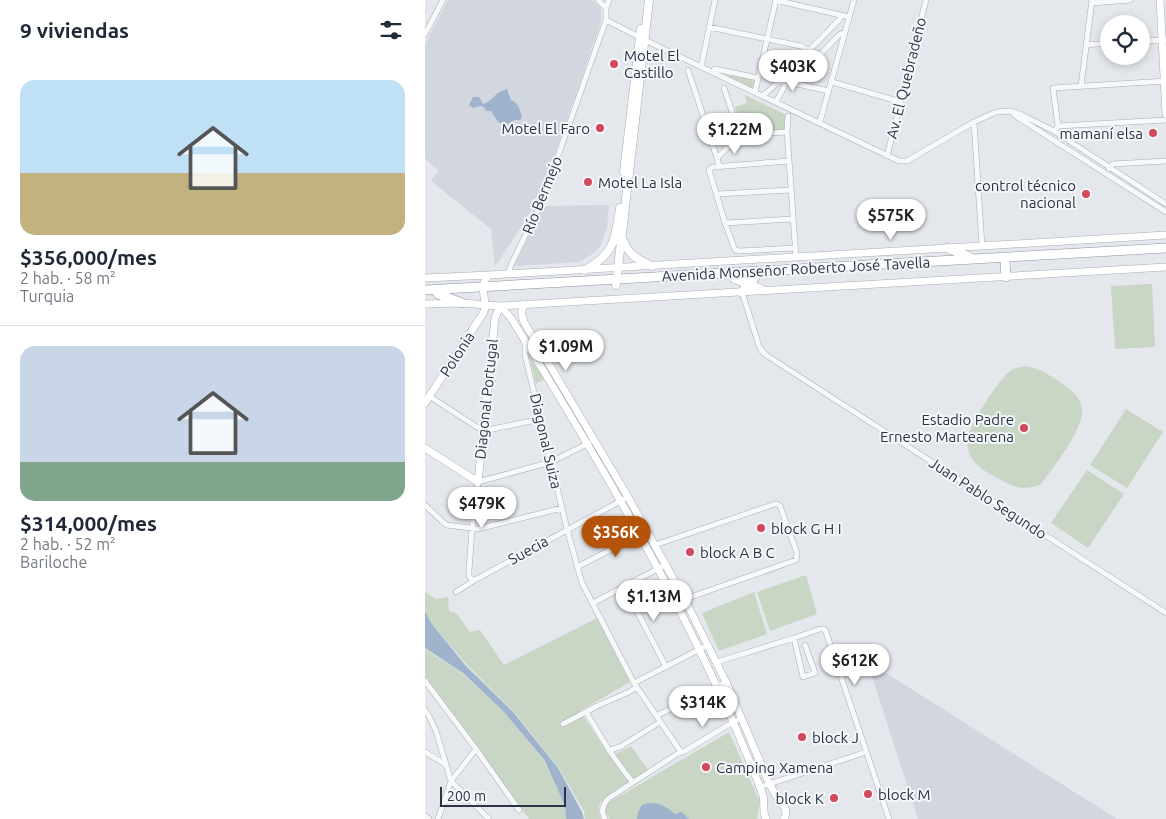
<!DOCTYPE html>
<html lang="es">
<head>
<meta charset="utf-8">
<style>
	:root { --surface:#fff; --page:#f6f6f7; --text:#1f2937; --muted:#747a83; --line:#e0e1e3; --accent:#b45309 }
	body { margin:0; font-family:Ubuntu,sans-serif; background:var(--page); color:var(--text); height:100vh; display:flex; flex-direction:column; font-size:19px; white-space:nowrap }
	* { box-sizing:border-box; margin:0 }
	p { font-size:16px; color:var(--muted) }
	.icon { flex:none; width:28px; height:28px; fill:none; stroke:currentColor; stroke-width:2; stroke-linecap:round; stroke-linejoin:round }
	.map { position:relative; flex:1; overflow:hidden }
	.details { display:flex; flex-direction:column; background:var(--surface); width:425px }
	.details>* { flex:none }
	.controls { position:absolute; left:675px; top:15px; display:grid; gap:10px }
	.controls a { display:grid; place-items:center; width:50px; height:50px; border-radius:50%; background:var(--surface); box-shadow:0 2px 8px #0003; font-size:25px }
	.scale { position:absolute; left:15px; bottom:12px; width:126px; box-sizing:border-box; padding-left:5px; border:2px solid #2b3445; border-top:0; font-size:14px; line-height:18px; white-space:nowrap; color:#2b3445; -webkit-text-stroke:4px #f4f6f9; paint-order:stroke }
	.price { position:absolute; translate:-50% -42px; padding:0 11px; border-radius:18px; background:#fff; color:#222; font-size:16px; line-height:32px; filter:drop-shadow(0 1px 2px #0008) }
	.price::after { content:''; position:absolute; left:50%; top:30px; width:15px; height:11px; margin-left:-8px; background:inherit; clip-path:polygon(0 0,100% 0,50% 100%) }
	.price.current { background:var(--accent); color:#fff }
	ul { padding:0; list-style:none }
	li { display:grid; align-content:center; gap:10px; height:265px; padding:0 20px }
	li+li { border-top:1px solid var(--line) }
	li span { display:grid; place-items:center; height:155px; border-radius:15px; color:#555 }
	li>.icon { margin-inline-start:auto }
	span .icon { width:90px; height:90px; fill:#fffc; stroke-width:1 }
	li b { font-size:21px }
	h2 { display:flex; justify-content:space-between; align-items:center; height:60px; padding:0 20px; font-size:21px }
	main { display:flex; flex:1; min-height:0 }
	.map>svg:first-child { display:block }
	.built { fill:#d2d6de }
	.green { fill:#c9d6c5 }
	.water { fill:#9fb4cc }
	.lines { fill:none; stroke-linecap:round; stroke-linejoin:round }
	.street-casing { stroke:#a9aeb7; stroke-width:6 }
	.secondary-casing { stroke:#a9aeb7; stroke-width:8 }
	.primary-casing { stroke:#a3abb8; stroke-width:9 }
	.highway-casing { stroke:#8b94a3; stroke-width:10 }
	.street { stroke:#f7f8fa; stroke-width:5 }
	.secondary { stroke:#fff; stroke-width:7 }
	.primary { stroke:#fff; stroke-width:8 }
	.highway { stroke:#fff; stroke-width:9 }
	.poi-dot { fill:#d1495b; stroke:#f4f6f9; stroke-width:2 }
	.labels { text-anchor:middle; dominant-baseline:central; stroke-width:4; stroke-linejoin:round; paint-order:stroke }
	.poi-label { font-size:15px; fill:#2b3445; stroke:#f4f6f9; text-anchor:start }
	.street-label { font-size:15px; fill:#2b3445; stroke:#f4f6f9 }
</style>
</head>
<body>
<main>
<section class="details">
<h2>9 viviendas<svg class="icon" aria-label="filters" viewBox="0 0 24 24"><path d="M4 7h16M4 17h16"/><circle cx="9" cy="7" r="2"/><circle cx="15" cy="17" r="2"/></svg></h2>
<ul>
<li><span style="background:linear-gradient(#bfe0f5 60%,#c2b280 0)"><svg class="icon" aria-label="home" viewBox="0 0 24 24"><path d="M3 11l9-7 9 7M6 9v11h12V9"/></svg></span><div><b>$356,000/mes</b><p>2 hab. · 58 m²</p><p>Turquia</p></div></li>
<li><span style="background:linear-gradient(#c9d6e8 75%,#7fa58c 0)"><svg class="icon" aria-label="home" viewBox="0 0 24 24"><path d="M3 11l9-7 9 7M6 9v11h12V9"/></svg></span><div><b>$314,000/mes</b><p>2 hab. · 52 m²</p><p>Bariloche</p></div></li>
</ul>
</section>
<div class="map">
<svg width="741" height="819" viewBox="0 0 741 819">
	<rect width="100%" height="100%" fill="#e4e7ec"/>
	<path class="built" d="M23,0H167L176,8V21L153,89L112,202L70,267L66,229L6,181L14,170L0,159V44Z
		M184,205L182,228L176,245L169,253L155,262L89,266L119,206Z
		M442,661L692,819H493Z"/>
	<path class="green" d="M302,75L328,80L330,82L327,88L302,76Z
		M320,95L361,115L360,131L320,133L317,131L310,107L322,103Z
		M727,284L730,347L690,349L686,286Z
		M105,359L120,379L111,384Z
		M600,366C613,367 624,375 635,382C643,388 653,394 656,404C664,424 627,469 615,485C597,490 590,488 574,479C564,474 549,466 545,455C543,450 541,441 543,436C548,420 572,382 585,371C589,368 595,367 600,366Z
		M701,409L738,432L702,488L665,465Z
		M662,470L699,494L663,548L626,523Z
		M381,575L392,614L345,631L332,592Z
		M0,592L11,599L23,597L24,611L31,613L45,632L55,630L79,665L172,618L205,682L155,711L185,757L206,746L223,770C212,777 180,795 175,804C172,809 174,814 176,819H160L159,811L133,767L90,713L42,665L6,623L0,610Z
		M329,592L342,634L294,651L277,613Z
		M0,649L37,673L78,711L120,762L140,806L141,819H104L0,678Z
		M304,732L335,802L332,817L333,819H185L180,812L181,804Z"/>
	<path class="water" d="M82,89L86,100C94,103 95,110 97,118L95,120H90L81,125L73,122L66,111H61L59,107L56,106L48,108L44,105L48,97H54L58,104L63,102L74,92Z
		M0,611L6,623L41,666L89,713L133,768L157,812L159,819H141L140,806L120,761L78,711L38,673L0,648Z
		M223,803C235,803 241,806 250,814L257,812L264,819H212L213,812L217,805Z"/>
	<g class="lines">
		<g class="street-casing">
			<path id="street" d="M173,0L181,8
				M350,0L424,17
				M667,3L705,0
				M181,20L228,44L474,161H482L549,122L571,112L585,111L595,114L629,131L741,204
				M284,27L376,46L383,50
				M0,34L18,0
				M716,41L741,40
				M661,45L684,43
				M276,67L290,0
				M263,70L292,158L294,166
				M287,72L290,69L295,70L333,78
				M353,82L368,83L404,91
				M407,82L476,102
				M368,83L414,35L420,32
				M656,86L667,0
				M299,88L315,135
				M330,92L351,0
				M338,96L353,82L414,20L416,16
				M351,102L359,87L360,80
				M589,115L741,212
				M363,116L362,132L371,257
				M549,122L557,246
				M394,123L396,118L429,0
				M633,126L628,88L741,81
				M631,129L633,126L741,120
				M462,156L501,0
				M292,158L315,135L362,132
				M364,161L288,167L284,170L300,223L310,250L315,251L370,248
				M684,169L688,164L741,161
				M292,194L366,190
				M300,223L368,219
				M83,274L86,265L117,201L181,20V8L184,0
				M317,292L334,346L337,351L341,355L741,613
				M100,342V355L142,529L157,583L209,683L256,752
				M4,396L58,431L116,419
				M0,505L19,523L22,525L53,529L137,508
				M230,545L350,504H352L355,506L372,553L371,560L260,599
				M152,567L222,531
				M48,581L44,576V570L47,529L53,482L126,462L164,443
				M199,586L241,667
				M31,592L48,581L203,497
				M168,603L240,565
				M369,638L378,677L390,673L380,645
				M292,662L369,638L395,629H399L401,632L464,819
				M0,681L51,749L94,810
				M209,683L283,645
				M0,710L5,718L11,731L26,781L64,819
				M161,712L184,750L201,774L208,782
				M231,716L301,682
				M138,724L172,706L204,692L212,687
				M184,750L195,747L235,722
				M0,752L20,764
				M335,787L441,752
				M0,816L4,819
				M13,819L26,781L51,749
				M180,819C175,811 178,804 184,798L252,754L260,751L308,722L317,718"/>
		</g>
		<g class="secondary-casing">
			<path id="secondary" d="M735,0L741,114
				M0,278L64,275
				M0,304L37,303L75,306L741,267
				M99,304C96,311 96,315 99,322L203,497L259,598L301,682L344,783C346,786 348,791 350,794C355,803 365,808 359,819
				M75,306L86,318C160,438 233,559 292,687C309,722 324,759 338,795C340,803 337,811 341,819
				M0,403L59,312C63,298 52,286 64,275L523,248L741,235
				M0,448L53,482L70,318L75,306"/>
		</g>
		<g class="primary-casing">
			<path id="primary" d="M199,172L216,29
				M197,238C202,253 212,260 227,266
				M160,270C190,253 190,240 195,208
				M191,285L224,0"/>
		</g>
		<g class="highway-casing">
			<path id="highway" d="M523,248L544,257
				M580,262L581,277
				M309,278L337,290
				M0,290L741,248
				M317,292L330,277
				M13,294L37,303"/>
		</g>
		<use href="#street" class="street"/>
		<use href="#secondary" class="secondary"/>
		<use href="#primary" class="primary"/>
		<use href="#highway" class="highway"/>
	</g>
	<g class="poi-dot">
		<circle cx="189" cy="64" r="5"/>
		<circle cx="175" cy="128" r="5"/>
		<circle cx="728" cy="133" r="5"/>
		<circle cx="163" cy="182" r="5"/>
		<circle cx="661" cy="194" r="5"/>
		<circle cx="599" cy="428" r="5"/>
		<circle cx="336" cy="528" r="5"/>
		<circle cx="265" cy="552" r="5"/>
		<circle cx="377" cy="737" r="5"/>
		<circle cx="281" cy="767" r="5"/>
		<circle cx="443" cy="794" r="5"/>
		<circle cx="409" cy="798" r="5"/>
	</g>
	<g class="labels">
		<g class="poi-label">
			<text x="199" y="55">Motel El<tspan x="199" dy="17">Castillo</tspan></text>
			<text x="165" y="128" text-anchor="end">Motel El Faro</text>
			<text x="718" y="133" text-anchor="end">mamaní elsa</text>
			<text x="173" y="182">Motel La Isla</text>
			<text x="651" y="185" text-anchor="end">control técnico<tspan x="651" dy="17">nacional</tspan></text>
			<text x="589" y="419" text-anchor="end">Estadio Padre<tspan x="589" dy="17">Ernesto Martearena</tspan></text>
			<text x="346" y="528">block G H I</text>
			<text x="275" y="552">block A B C</text>
			<text x="387" y="737">block J</text>
			<text x="291" y="767">Camping Xamena</text>
			<text x="453" y="794">block M</text>
			<text x="399" y="798" text-anchor="end">block K</text>
		</g>
		<g class="street-label">
			<text transform="translate(481 78) rotate(-76)">Av. El Quebradeño</text>
			<text transform="translate(117 195) rotate(-68)">Río Bermejo</text>
			<text transform="translate(371 269) rotate(-3)">Avenida Monseñor Roberto José Tavella</text>
			<text transform="translate(32 354) rotate(-57)">Polonia</text>
			<text transform="translate(61 399) rotate(-84)">Diagonal Portugal</text>
			<text transform="translate(121 441) rotate(77)">Diagonal Suiza</text>
			<text transform="translate(563 498) rotate(33)">Juan Pablo Segundo</text>
			<text transform="translate(103 550) rotate(-29)">Suecia</text>
		</g>
	</g>
</svg>
<div class="controls">
<a><svg class="icon" aria-label="locate" viewBox="0 0 24 24"><circle cx="12" cy="12" r="6"/><path d="M12 2v4M12 18v4M2 12h4M18 12h4"/></svg></a>
</div>
<div class="scale">200 m</div>
<b class="price" style="left:368px;top:92px">$403K</b>
<b class="price" style="left:310px;top:155px">$1.22M</b>
<b class="price" style="left:466px;top:241px">$575K</b>
<b class="price" style="left:141px;top:372px">$1.09M</b>
<b class="price" style="left:57px;top:529px">$479K</b>
<b class="price current" style="left:191px;top:558px">$356K</b>
<b class="price" style="left:229px;top:622px">$1.13M</b>
<b class="price" style="left:430px;top:686px">$612K</b>
<b class="price" style="left:278px;top:728px">$314K</b>
</div>
</main>
</body>
</html>
